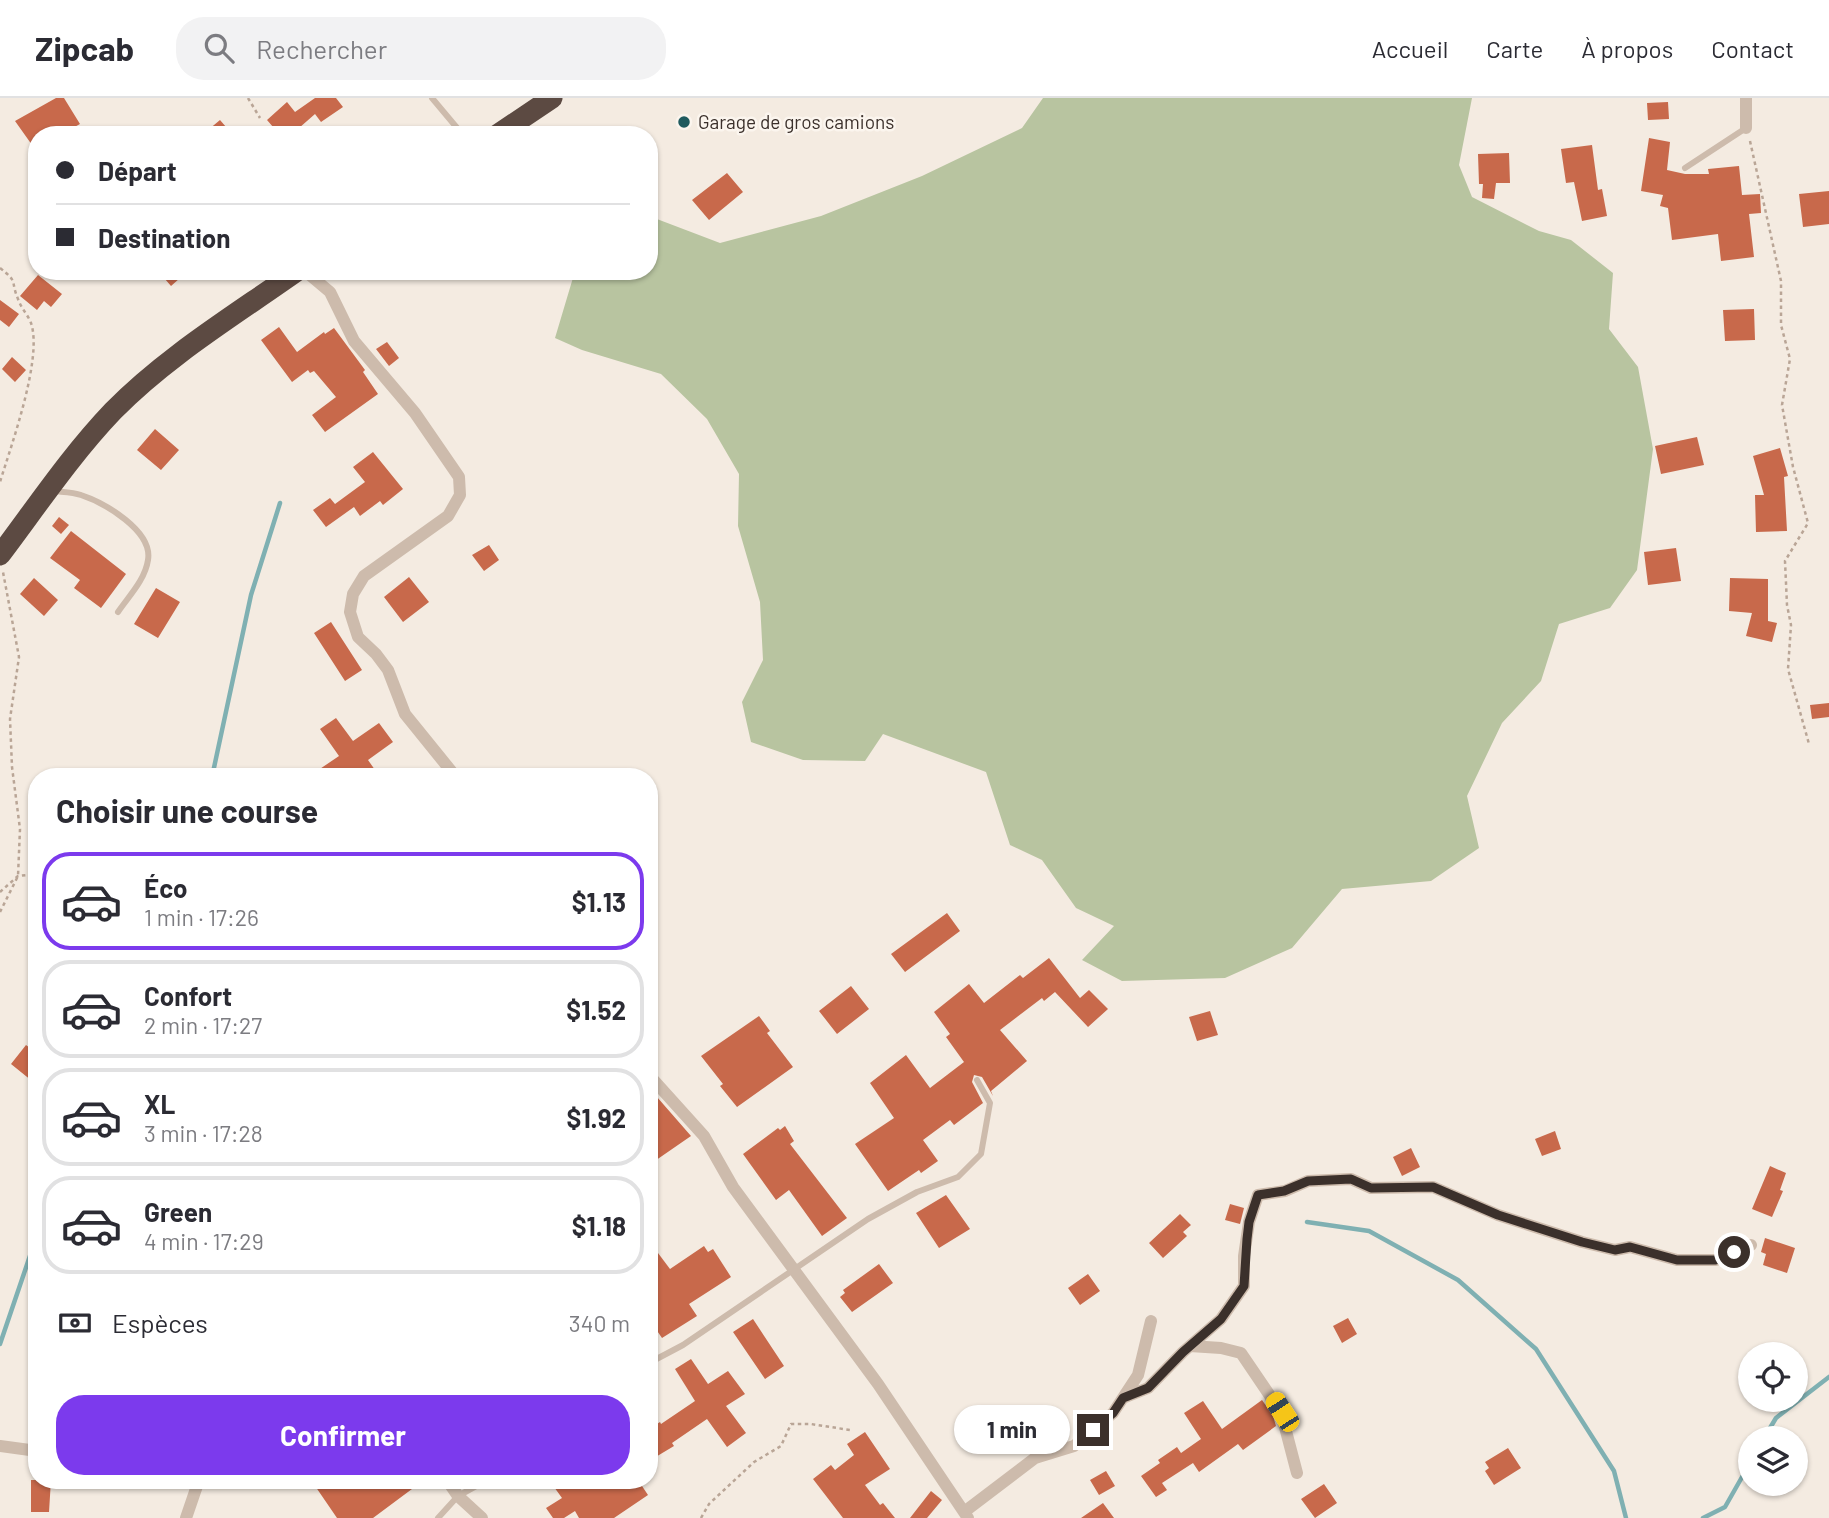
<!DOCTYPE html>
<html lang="fr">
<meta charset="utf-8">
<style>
:root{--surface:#fff;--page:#f2f2f3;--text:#2b2b33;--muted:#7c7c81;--line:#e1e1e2;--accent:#7c3aed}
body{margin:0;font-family:Barlow,sans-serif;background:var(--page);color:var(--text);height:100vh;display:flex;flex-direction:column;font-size:26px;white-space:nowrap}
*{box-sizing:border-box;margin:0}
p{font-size:23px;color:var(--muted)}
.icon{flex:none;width:38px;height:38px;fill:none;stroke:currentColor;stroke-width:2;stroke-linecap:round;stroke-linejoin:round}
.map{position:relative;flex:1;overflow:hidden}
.drawer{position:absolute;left:28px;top:670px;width:630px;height:721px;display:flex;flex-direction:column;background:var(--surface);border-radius:28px;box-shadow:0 2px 5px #0004}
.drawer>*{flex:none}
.top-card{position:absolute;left:28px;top:28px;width:630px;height:154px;border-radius:28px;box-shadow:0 2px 5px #0004;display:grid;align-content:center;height:154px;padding:0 28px;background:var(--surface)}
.fabs{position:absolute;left:1738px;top:1244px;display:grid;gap:14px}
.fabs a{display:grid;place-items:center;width:70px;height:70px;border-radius:50%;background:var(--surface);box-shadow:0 2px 5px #0004;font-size:35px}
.end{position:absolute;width:32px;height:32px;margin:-16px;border:9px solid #3b302b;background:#fff;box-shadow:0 0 0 4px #fff}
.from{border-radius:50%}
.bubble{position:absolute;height:49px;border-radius:24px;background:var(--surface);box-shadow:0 2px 5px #0004;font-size:23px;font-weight:700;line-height:49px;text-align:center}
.car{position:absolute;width:21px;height:42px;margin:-21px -10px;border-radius:9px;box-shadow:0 0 5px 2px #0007;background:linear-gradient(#f5c518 24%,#345 0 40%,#f5c518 0 76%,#345 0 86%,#f5c518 0)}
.top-card b{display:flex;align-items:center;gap:24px;height:66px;font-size:26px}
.top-card b+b{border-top:2px solid var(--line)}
.top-card i{width:18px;height:18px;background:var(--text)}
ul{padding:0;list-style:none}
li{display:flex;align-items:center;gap:21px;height:98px;margin:0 14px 10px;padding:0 14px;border:4px solid var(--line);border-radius:28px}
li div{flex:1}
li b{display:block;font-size:26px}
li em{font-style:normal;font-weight:700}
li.on{border-color:var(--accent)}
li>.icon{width:63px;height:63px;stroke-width:1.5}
h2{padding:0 28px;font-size:32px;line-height:84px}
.pay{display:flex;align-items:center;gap:18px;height:77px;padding:0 28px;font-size:26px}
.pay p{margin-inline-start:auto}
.button{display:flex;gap:14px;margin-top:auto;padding:14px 28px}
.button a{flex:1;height:80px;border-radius:28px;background:var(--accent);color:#fff;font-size:28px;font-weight:700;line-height:80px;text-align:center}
header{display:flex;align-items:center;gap:42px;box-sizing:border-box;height:98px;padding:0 35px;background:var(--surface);border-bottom:2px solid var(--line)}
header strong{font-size:33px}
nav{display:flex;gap:38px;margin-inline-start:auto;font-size:24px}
.search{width:490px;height:63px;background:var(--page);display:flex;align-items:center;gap:18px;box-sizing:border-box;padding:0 24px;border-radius:28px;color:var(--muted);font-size:26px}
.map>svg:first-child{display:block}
.green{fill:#b8c4a0}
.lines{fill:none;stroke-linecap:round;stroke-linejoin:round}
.stream{stroke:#7fb0b2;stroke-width:4.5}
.building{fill:#c8694b}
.path{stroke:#b9a596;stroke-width:2.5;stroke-dasharray:3.5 3.5;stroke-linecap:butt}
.lane{stroke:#cdbbac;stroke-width:6}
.street{stroke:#cdbbac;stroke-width:12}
.highway{stroke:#5c4a42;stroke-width:21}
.route{stroke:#3b302b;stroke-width:9}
.poi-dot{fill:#1f5a5e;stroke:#fbf5ee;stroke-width:2.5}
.labels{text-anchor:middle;stroke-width:5;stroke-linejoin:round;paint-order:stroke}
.poi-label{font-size:19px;fill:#3b302b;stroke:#fbf5ee;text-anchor:start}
</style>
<header>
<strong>Zipcab</strong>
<div class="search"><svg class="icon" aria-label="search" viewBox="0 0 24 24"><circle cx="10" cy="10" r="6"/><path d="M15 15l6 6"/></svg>Rechercher</div>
<nav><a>Accueil</a><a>Carte</a><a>À propos</a><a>Contact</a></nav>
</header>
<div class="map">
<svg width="1829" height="1420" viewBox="0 0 1829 1420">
<rect width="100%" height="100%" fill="#f4ebe1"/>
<path class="green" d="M1043 0H1472L1459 67 1472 99 1539 133 1571 142 1613 175 1609 231 1638 269 1653 351 1637 472 1610 510 1559 526 1541 583 1502 625 1467 698 1479 750 1431 783 1342 791 1292 850 1225 880 1122 883 1082 862 1114 828 1076 810 1042 762 1010 747 986 674 883 636 865 663 803 662 751 644 742 604 763 562 760 504 738 428 739 376 707 321 661 276 582 252 555 240 575 173H649V118L720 145 821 118 922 78 1022 30Z"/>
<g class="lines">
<path class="stream" d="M212 679 251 497 280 405
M1307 1124 1369 1133 1458 1182 1536 1251 1614 1373 1626 1420
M0 1246 34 1146 37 1145
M1764 1340 1776 1320 1829 1279
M1703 1420 1725 1409 1750 1365"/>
</g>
<path class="building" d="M56 0H64L80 26 60 37H37V54L15 23Z
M315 0H336L343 9 321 24 315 16 291 37H280L267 22 287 4 295 14Z
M1668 4 1669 21 1648 22 1647 5Z
M220 22 233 37H202Z
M1649 40 1670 44 1667 72 1685 76H1709L1708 71 1739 68 1742 97 1760 96 1761 115 1749 116 1754 159 1721 163 1718 136 1672 142 1668 110 1660 108 1663 97 1641 93Z
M1592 47 1598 92 1602 91 1607 118 1582 123 1574 84 1566 85 1561 51Z
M1509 55 1510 85H1496L1494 101 1482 100 1483 86H1479L1478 56Z
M727 75 743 94 709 122 692 102Z
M1829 93V126L1803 129 1799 96Z
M158 173H188L171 188Z
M38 177 62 196 51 209 44 203 37 212 20 198Z
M0 202 19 216 9 229 0 222Z
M1754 211 1755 242 1725 243 1723 212Z
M279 229 297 254 324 234 325 236 334 230 365 272 363 274 378 296 325 334 312 317 336 299 314 273 310 275 308 272 292 284 261 242Z
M387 244 399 260 389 268 376 251Z
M12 259 26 272 15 284 2 271Z
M155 331 179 352 161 372 137 352Z
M1697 339 1704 367 1661 376 1655 348Z
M1780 350 1788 378 1784 379 1787 433 1756 434 1755 397H1764L1753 358Z
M373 354 403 391 383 407 380 403 360 418 354 409 326 429 313 412 330 400 335 406 365 384 353 369Z
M59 419 69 427 61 436 52 428Z
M71 433 126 476 101 510 74 490 80 482 50 460Z
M489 447 499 462 484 473 472 457Z
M1676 450 1681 483 1648 487 1644 454Z
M409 479 429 504 403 524 384 499Z
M34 480 58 502 44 518 20 496Z
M1730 480 1768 481V523L1777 525 1772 544 1746 538 1752 515 1729 513Z
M156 490 180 504 158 540 134 526Z
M331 524 362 572 345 583 314 535Z
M1829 605V619L1812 621 1810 607Z
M336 620 353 643 379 625 393 644 368 662 380 679H308L339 658 320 631Z
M947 815 960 833 905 874 891 856Z
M1049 860 1080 900 1089 892 1108 911 1088 929 1055 894 1044 903 1042 900 1000 932 1027 963 991 993 993 998 982 979 974 977 972 984 983 1005 954 1027 950 1022 923 1042 938 1063 921 1075 919 1072 888 1093 855 1046 894 1020 870 985 906 957 930 990 964 964 946 939 950 936 934 914 969 886 984 905 1020 877 1023 880Z
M851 888 869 911 837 936 819 913Z
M1210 913 1218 937 1197 943 1189 919Z
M759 918 770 933 767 935 793 969 737 1009 720 988 723 986 701 958Z
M26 947 37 955V987L11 966Z
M657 999 691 1038 649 1067V1005Z
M785 1028 794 1043 790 1046 847 1120 822 1138 789 1092 776 1102 743 1056 778 1030 780 1032Z
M1555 1033 1561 1051 1542 1058 1535 1041Z
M1411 1050 1420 1069 1402 1078 1393 1059Z
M1770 1068 1786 1075 1780 1092 1783 1093 1772 1119 1752 1111Z
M946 1097 970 1131 939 1150 916 1115Z
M1230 1106 1244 1110 1240 1126 1225 1122Z
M1180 1116 1191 1127 1183 1134 1187 1138 1163 1160 1149 1145Z
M1765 1140 1795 1150 1787 1175 1763 1167 1766 1156 1761 1154Z
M649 1143 670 1171 704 1148 708 1154 713 1151 731 1179 689 1206 697 1218 662 1240 649 1221Z
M879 1166 893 1185 852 1214 840 1199 845 1195 843 1192Z
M1088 1176 1100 1193 1080 1207 1068 1190Z
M1348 1220 1357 1236 1342 1245 1333 1228Z
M753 1221 784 1268 765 1281 733 1234Z
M691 1261 708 1286 728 1273 745 1296 726 1308 746 1335 727 1349 707 1321 672 1345 674 1348 649 1363V1331L660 1324 661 1326 695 1303 675 1271Z
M1262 1302 1273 1318 1276 1328 1243 1352 1238 1346 1199 1374 1193 1365 1162 1385 1167 1392 1156 1399 1141 1378 1160 1365 1158 1362 1177 1349 1181 1355 1201 1341 1184 1315 1203 1303 1222 1331Z
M865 1334 890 1371 865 1387 880 1407 883 1405 895 1420H843L813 1381 831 1367 835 1372 854 1357 847 1346Z
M1508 1350 1521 1370 1494 1387 1485 1373 1489 1370 1485 1364Z
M1106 1373 1115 1388 1099 1397 1090 1382Z
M31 1382H51L49 1414H31Z
M311 1382H406L412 1391 373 1420H337Z
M549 1382H638L648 1397 614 1420H579L575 1413 564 1420H553L546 1410 562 1400Z
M1324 1386 1337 1405 1315 1420 1301 1401Z
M931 1393 942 1402 927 1420H910Z
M1103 1405 1114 1420H1081Z"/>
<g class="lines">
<path class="path" d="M248 0 260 20
M1750 43 1781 183V227L1790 261 1782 307 1793 369 1808 425 1785 463 1787 507 1791 527 1788 571 1809 646
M0 170C19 185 10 182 18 201 21 210 28 217 31 225 43 260 11 348 0 384
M0 794 18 778 37 776
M0 814 18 778 20 731 12 669 10 621 19 559 3 474
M701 1420 709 1406 754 1364 781 1348 791 1326H811L850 1332"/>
<path class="lane" d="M432 0 463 37
M1685 70 1746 30
M54 393C63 394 73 394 81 397 105 405 153 433 148 462 145 482 129 498 118 514
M649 1265 683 1247 868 1121 917 1094 958 1079 981 1056 990 1005 977 982
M438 1420 458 1398 487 1382"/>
<path class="street" d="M1746 0V30
M305 173 330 194 354 243 415 315 459 379 460 397 448 418 364 478 353 496 350 514 358 539 376 556 388 572 405 616 456 679
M649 977 704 1038 733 1089 878 1286 968 1420
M1190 1248 1221 1250 1241 1255 1281 1314 1297 1375
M1123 1300 1148 1290 1183 1254 1221 1221 1244 1188V1158L1249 1124 1258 1097 1285 1093 1308 1083 1351 1081 1371 1090 1433 1089 1498 1117 1582 1144 1615 1152 1630 1149 1677 1162H1716L1751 1147
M0 1348 37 1353
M447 1382 458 1398 482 1420
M964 1414 1035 1360 1074 1348 1113 1315 1138 1277 1151 1223
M186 1420 199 1382"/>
<path class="highway" d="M497 37 552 0
M0 457C37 408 71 357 113 313 167 258 235 217 297 173"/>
</g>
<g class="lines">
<path class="route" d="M1093 1332 1113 1315 1123 1300 1148 1290 1183 1254 1221 1221 1244 1188 1247 1141 1249 1124 1258 1097 1284 1093 1308 1083 1351 1081 1371 1090 1433 1089 1498 1117 1582 1144 1615 1152 1630 1149 1677 1162H1716L1734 1154"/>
</g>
<circle class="poi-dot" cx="684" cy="24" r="7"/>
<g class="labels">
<g class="poi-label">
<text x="698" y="31">Garage de gros camions</text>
</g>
</g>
</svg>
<div class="fabs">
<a><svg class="icon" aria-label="locate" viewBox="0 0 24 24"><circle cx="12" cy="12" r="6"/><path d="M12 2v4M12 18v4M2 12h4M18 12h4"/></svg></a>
<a><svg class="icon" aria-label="layers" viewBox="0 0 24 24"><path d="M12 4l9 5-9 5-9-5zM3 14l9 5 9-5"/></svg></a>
</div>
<i class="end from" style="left:1734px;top:1154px"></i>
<i class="end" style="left:1093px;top:1332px"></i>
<div class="bubble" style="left:954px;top:1307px;width:116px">1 min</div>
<i class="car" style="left:1282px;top:1314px;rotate:327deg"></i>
<div class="top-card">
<b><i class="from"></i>Départ</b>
<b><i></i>Destination</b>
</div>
<section class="drawer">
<h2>Choisir une course</h2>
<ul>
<li class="on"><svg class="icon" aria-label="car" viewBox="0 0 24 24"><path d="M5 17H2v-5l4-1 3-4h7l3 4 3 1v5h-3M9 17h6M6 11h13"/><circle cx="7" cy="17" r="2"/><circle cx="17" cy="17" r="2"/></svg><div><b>Éco</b><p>1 min · 17:26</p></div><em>$1.13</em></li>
<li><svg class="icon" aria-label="car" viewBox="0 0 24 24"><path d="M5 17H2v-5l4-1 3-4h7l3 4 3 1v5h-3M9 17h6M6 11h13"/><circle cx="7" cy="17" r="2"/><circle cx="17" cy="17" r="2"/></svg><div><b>Confort</b><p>2 min · 17:27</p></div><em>$1.52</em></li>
<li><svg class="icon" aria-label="car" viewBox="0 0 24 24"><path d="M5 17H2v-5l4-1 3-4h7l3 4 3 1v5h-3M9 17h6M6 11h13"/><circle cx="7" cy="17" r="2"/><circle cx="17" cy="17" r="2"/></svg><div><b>XL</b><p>3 min · 17:28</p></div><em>$1.92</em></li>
<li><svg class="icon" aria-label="car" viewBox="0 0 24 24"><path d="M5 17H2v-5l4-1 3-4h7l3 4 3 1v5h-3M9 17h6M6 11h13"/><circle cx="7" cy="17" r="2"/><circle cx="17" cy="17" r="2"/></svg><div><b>Green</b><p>4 min · 17:29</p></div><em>$1.18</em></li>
</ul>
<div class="pay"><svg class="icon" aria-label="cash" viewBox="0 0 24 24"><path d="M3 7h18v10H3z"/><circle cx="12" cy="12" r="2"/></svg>Espèces<p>340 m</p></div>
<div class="button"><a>Confirmer</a></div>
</section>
</div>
